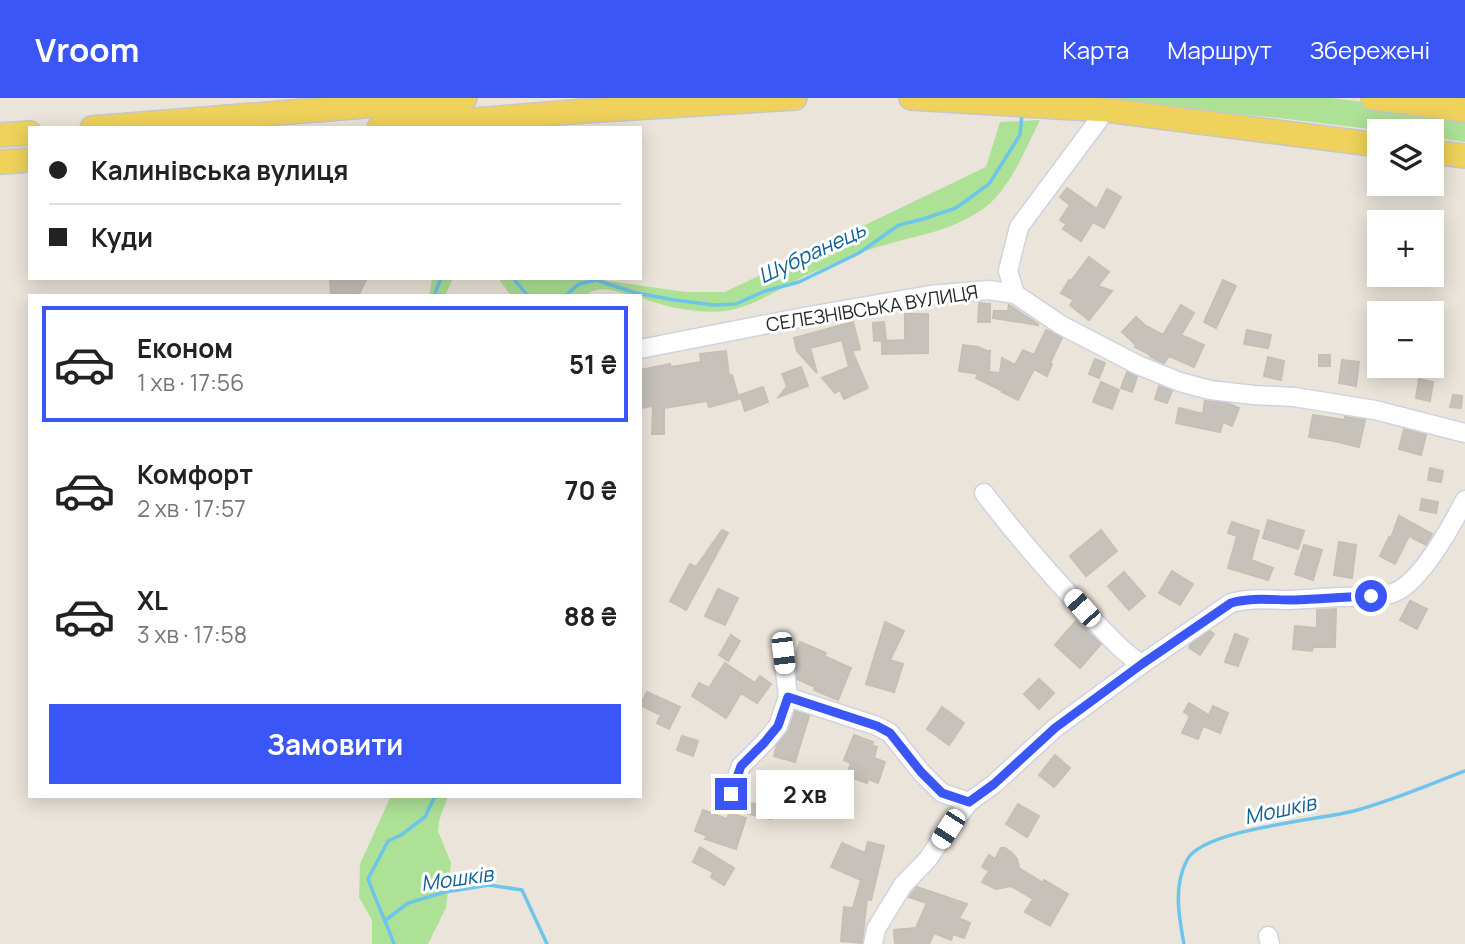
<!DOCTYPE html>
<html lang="uk">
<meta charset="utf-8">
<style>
:root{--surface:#fff;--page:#f2f2f2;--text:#222;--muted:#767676;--line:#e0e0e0;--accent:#3b56f7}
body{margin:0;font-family:Manrope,sans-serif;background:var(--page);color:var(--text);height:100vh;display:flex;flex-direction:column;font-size:26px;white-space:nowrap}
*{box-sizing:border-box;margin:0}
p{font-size:23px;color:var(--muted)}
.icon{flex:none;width:38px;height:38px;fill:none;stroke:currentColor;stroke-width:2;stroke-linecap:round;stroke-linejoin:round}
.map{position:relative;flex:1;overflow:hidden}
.details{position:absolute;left:28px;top:196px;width:614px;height:504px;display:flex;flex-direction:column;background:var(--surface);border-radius:0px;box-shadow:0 4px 18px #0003}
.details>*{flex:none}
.guide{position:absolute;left:28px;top:28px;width:614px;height:154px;border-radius:0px;box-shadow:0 4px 18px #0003;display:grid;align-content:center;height:154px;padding:0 21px;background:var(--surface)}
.controls{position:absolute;left:1367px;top:21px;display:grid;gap:14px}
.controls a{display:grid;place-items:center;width:77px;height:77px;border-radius:0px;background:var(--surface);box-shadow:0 4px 18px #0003;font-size:35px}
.end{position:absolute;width:32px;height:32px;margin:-16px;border:9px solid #3b56f7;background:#fff;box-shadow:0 0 0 4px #fff}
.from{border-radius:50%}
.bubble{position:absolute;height:49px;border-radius:0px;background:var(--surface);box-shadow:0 4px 18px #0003;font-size:23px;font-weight:700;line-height:49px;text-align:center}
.car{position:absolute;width:21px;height:42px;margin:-21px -10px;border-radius:9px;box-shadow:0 0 5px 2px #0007;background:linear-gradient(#fff 24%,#345 0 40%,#fff 0 76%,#345 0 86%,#fff 0)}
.guide b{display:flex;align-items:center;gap:24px;height:66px;font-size:26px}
.guide b+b{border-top:2px solid var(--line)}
.guide i{width:18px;height:18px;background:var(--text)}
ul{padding:12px 0 0;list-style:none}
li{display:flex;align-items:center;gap:21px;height:116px;margin:0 14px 10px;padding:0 7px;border:4px solid transparent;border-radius:0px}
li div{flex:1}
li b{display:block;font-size:26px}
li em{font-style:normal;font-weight:700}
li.selected{border-color:var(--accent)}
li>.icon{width:63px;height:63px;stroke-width:1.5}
.button{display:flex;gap:14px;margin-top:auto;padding:14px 21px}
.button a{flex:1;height:80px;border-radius:0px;background:var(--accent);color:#fff;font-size:28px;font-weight:700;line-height:80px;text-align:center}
header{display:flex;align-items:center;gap:42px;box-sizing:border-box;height:98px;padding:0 35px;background:var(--accent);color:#fff}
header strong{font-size:33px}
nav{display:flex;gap:38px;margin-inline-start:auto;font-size:24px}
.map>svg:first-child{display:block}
.green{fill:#ade196}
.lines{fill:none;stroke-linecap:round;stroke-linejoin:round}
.stream{stroke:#6dc5ec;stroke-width:3.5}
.building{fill:#c6c1ba;stroke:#c6c0b4;stroke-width:2}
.minor-casing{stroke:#cfd2e1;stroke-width:21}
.major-casing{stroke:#c7c7c7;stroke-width:26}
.minor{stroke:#fff;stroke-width:18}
.major{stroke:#eed25b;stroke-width:23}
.route{stroke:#3b56f7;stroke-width:9}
.labels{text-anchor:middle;stroke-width:6;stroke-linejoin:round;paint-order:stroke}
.street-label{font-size:19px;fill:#282828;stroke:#fff}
.water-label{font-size:21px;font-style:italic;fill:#0f6296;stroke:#fff}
</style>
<header>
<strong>Vroom</strong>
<nav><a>Карта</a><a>Маршрут</a><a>Збережені</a></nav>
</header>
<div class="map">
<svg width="1465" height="846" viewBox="0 0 1465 846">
<rect width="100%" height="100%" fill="#ebe4da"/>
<path class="green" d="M1118 0H1331L1408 9 1465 17V44L1432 39V33H1387L1279 20 1124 6Z
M1040 22C1027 48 1010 90 987 108 953 133 926 135 888 146 864 152 840 163 818 172 787 185 758 208 725 213 697 216 666 209 641 200L640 198C618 198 606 183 584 198H511L498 180H588L686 194H725L986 69 1000 24Z
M432 180H453L445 198H429Z
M391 698H448L439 723 438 733 451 765 446 810 428 846H372V822L359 799 360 766Z"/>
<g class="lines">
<path class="stream" d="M513 180 528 198
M434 198 441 180
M565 198 579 186 596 182 636 195 675 202 714 207 736 206 765 193 799 184 859 155 899 127 923 121 956 110 989 86 1020 37 1022 16
M386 822 408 805 445 794 489 787 522 792 547 846
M394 846C386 824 376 803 368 781L388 743 401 737 425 719 435 698
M1184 846C1179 819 1173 788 1187 762 1203 731 1319 722 1354 713 1392 703 1428 687 1465 673"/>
</g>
<path class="building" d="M1067 90 1097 111 1107 91 1121 99 1104 130 1093 124 1081 143 1063 131 1066 126 1060 122 1070 107 1060 99Z
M1089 159 1109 174 1098 188 1112 193 1089 222 1070 207 1074 202 1061 195 1069 182 1071 183Z
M330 180H367L358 198H331Z
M1223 182 1236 188 1216 230 1204 224Z
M979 205 990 206V224H978Z
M1009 207 1038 226V227L993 220 994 213H1008Z
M1181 207 1194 215 1181 237 1204 247 1194 269 1169 258 1164 265 1157 262 1150 258 1151 257 1135 249 1136 247 1122 234 1136 219 1146 228 1163 237Z
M905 216H928V255L882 256V243L905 242Z
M853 224 860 251 852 253 868 290 844 301 840 292 835 295 822 280 849 269 842 242 810 250 817 275 797 253 794 240Z
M884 224 886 242 874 243 873 225Z
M1046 232 1062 240 1050 265 1052 266 1047 278 1034 271 1018 302 1002 294 1003 293 976 280 978 276 959 273 963 247 978 249 989 254 990 252 989 274 1000 275 1002 260 1015 267 1023 252 1034 257Z
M1247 232 1271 237 1268 250 1244 246Z
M726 253 729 278 732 277 739 301 709 309 707 303 664 310V336H652L653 308 640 310V272L670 266 671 269 701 264 700 256Z
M1319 257H1330V268H1319Z
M1268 259 1284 263 1281 282 1264 278Z
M1095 261 1105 265 1099 280 1089 276Z
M1342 262 1359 264 1356 288 1339 285Z
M801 269 808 288 779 299 787 288 782 276Z
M1127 274 1137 279 1132 294 1121 290Z
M1419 281 1433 284 1430 303 1416 300Z
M1101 284 1119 292 1112 311 1093 304Z
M1159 288 1172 293 1167 305 1155 301Z
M763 289 768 304 745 313 740 297Z
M1453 297 1462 298 1461 310 1450 309Z
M1205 302 1227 305 1239 310 1232 328 1223 324 1220 334 1176 325 1179 310 1203 316Z
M1313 317 1345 322V319L1365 322 1359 349 1334 343 1309 339Z
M1404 331 1426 337 1421 357 1399 351Z
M1430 370 1443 373 1441 384 1428 382Z
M1422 401 1438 404 1436 415 1420 412Z
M1399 418 1432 436 1426 447 1409 438 1395 466 1380 458 1389 439 1391 440Z
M1268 422 1304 433 1298 451 1263 440Z
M1232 424 1259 433 1251 462 1273 470 1268 482 1228 470 1237 438 1228 435Z
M722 432 728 435 686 512 670 503 690 466 696 469Z
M1101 432 1117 453 1086 478 1070 458Z
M1339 444 1356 447 1352 480 1334 477Z
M1304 447 1322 452 1313 482 1295 476Z
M1172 473 1193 486 1180 507 1159 495Z
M1124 474 1145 498 1129 512 1108 488Z
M718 491 738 500 725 527 705 518Z
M1410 503 1427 511 1417 531 1400 522Z
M1336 511 1335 549H1313L1312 553 1293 551 1295 528 1317 530V512Z
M1076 523 1101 546 1080 570 1055 547Z
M885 524 904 533 890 562 903 566 894 594 866 586Z
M1210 533 1214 536 1200 557 1189 550 1191 546Z
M1235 536 1248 541 1238 568 1225 564Z
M731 537 740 543 728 563 719 557Z
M800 544 826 555 824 558 851 570 838 602 814 592 815 589 797 581 795 557Z
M725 565 755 585 760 578 771 586 757 605 741 595 726 620 692 598 699 585 709 590Z
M1039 581 1054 595 1039 611 1024 596Z
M647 594 680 609 669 631 657 625 661 617 640 607Z
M1189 605 1209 617 1213 608 1228 615 1220 635 1203 628 1198 641 1182 635 1190 618 1184 614Z
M942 609 964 625 949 647 927 631Z
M795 613 809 618 795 664 774 658 777 647 789 632Z
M854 637 873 644 872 647 877 649 874 660 885 664 878 685 868 681 867 685 846 678 851 665 844 662Z
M682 638 698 643 693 658 677 652Z
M1055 657 1070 670 1054 689 1039 677Z
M773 686 788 690 782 710 768 706Z
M751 705 773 710 771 721 749 716Z
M1018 706 1039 718 1027 739 1006 726Z
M703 712 727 721 729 715 746 720 736 751 705 741 707 738 695 733Z
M868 744 884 748 871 802 867 801 862 845 841 843 844 809 853 810 861 782 831 769 842 745 865 755Z
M700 749 734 770 724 787 711 779 713 774 693 764Z
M1001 750H1005L1012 755 1017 761 1019 770 1043 785 1044 782 1068 796 1050 828 1025 814 1033 801 1011 788 996 791 982 784 989 773 982 769 989 757 995 761Z
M917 789 967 806 959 820 970 825 964 840 953 836 951 842 934 835 929 846H895L894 832 916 830 927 805 909 799Z"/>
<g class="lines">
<defs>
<path id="minor" d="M1015 196 1061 227 1138 267 1180 284 1210 292 1254 297 1294 299 1375 312 1465 335
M640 251 809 218 930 197 989 192 1015 196 1008 173 1019 129 1106 12
M984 395C1018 440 1055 482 1094 523 1109 538 1123 555 1142 566
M783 555 788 599
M731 696 741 668 764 645 778 628 788 599 877 628 890 635 921 674 942 695 969 704
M1268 838 1270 846
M873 846 876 831 903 787 928 761 948 731 969 704 994 686 1055 630 1142 566 1231 505C1251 499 1270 502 1290 502 1306 501 1323 500 1339 499 1356 498 1376 500 1393 495 1420 486 1452 427 1465 402"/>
<path id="major" d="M911 0 1106 12 1379 47
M1373 0 1465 12
M92 30 465 0
M379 30 584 13 795 0
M0 37 30 35
M1432 54 1465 58
M0 64 30 62"/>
</defs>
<use href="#minor" class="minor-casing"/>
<use href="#major" class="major-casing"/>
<use href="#minor" class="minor"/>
<use href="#major" class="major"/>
</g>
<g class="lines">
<path class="route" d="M731 696 741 668 764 645 778 628 788 599 877 628 890 635 921 674 942 695 969 704 994 686 1055 630 1142 566 1231 505C1251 499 1272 502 1293 502 1319 501 1345 499 1371 498"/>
</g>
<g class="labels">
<g class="street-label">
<text transform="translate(872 210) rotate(-9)" y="7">СЕЛЕЗНІВСЬКА ВУЛИЦЯ</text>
</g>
<g class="water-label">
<text transform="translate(812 155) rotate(-25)" y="7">Шубранець</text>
<text transform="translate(1280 712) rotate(-12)" y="7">Мошків</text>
<text transform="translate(457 781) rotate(-8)" y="7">Мошків</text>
</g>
</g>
</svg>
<div class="controls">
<a><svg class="icon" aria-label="layers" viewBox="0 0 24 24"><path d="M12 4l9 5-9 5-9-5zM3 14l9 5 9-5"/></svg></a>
<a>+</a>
<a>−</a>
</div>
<i class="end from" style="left:1371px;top:498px"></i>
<i class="end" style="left:731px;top:696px"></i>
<div class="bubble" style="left:756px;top:672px;width:98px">2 хв</div>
<i class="car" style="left:1082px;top:510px;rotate:318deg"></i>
<i class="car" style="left:783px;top:555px;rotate:173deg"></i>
<i class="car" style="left:948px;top:731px;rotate:213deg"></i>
<div class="guide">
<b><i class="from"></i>Калинівська вулиця</b>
<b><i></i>Куди</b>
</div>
<section class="details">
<ul>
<li class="selected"><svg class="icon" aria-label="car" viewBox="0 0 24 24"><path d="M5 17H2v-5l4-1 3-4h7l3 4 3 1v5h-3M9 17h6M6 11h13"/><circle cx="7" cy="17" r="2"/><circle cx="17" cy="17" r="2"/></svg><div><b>Економ</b><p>1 хв · 17:56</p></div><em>51 ₴</em></li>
<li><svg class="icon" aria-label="car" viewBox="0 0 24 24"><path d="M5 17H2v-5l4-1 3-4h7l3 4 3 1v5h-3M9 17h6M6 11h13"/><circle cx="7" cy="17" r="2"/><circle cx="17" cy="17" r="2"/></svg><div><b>Комфорт</b><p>2 хв · 17:57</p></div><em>70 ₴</em></li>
<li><svg class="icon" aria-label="car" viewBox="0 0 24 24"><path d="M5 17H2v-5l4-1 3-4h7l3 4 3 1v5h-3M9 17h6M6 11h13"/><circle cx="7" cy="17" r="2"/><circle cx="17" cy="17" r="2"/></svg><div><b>XL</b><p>3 хв · 17:58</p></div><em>88 ₴</em></li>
</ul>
<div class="button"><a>Замовити</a></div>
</section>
</div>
